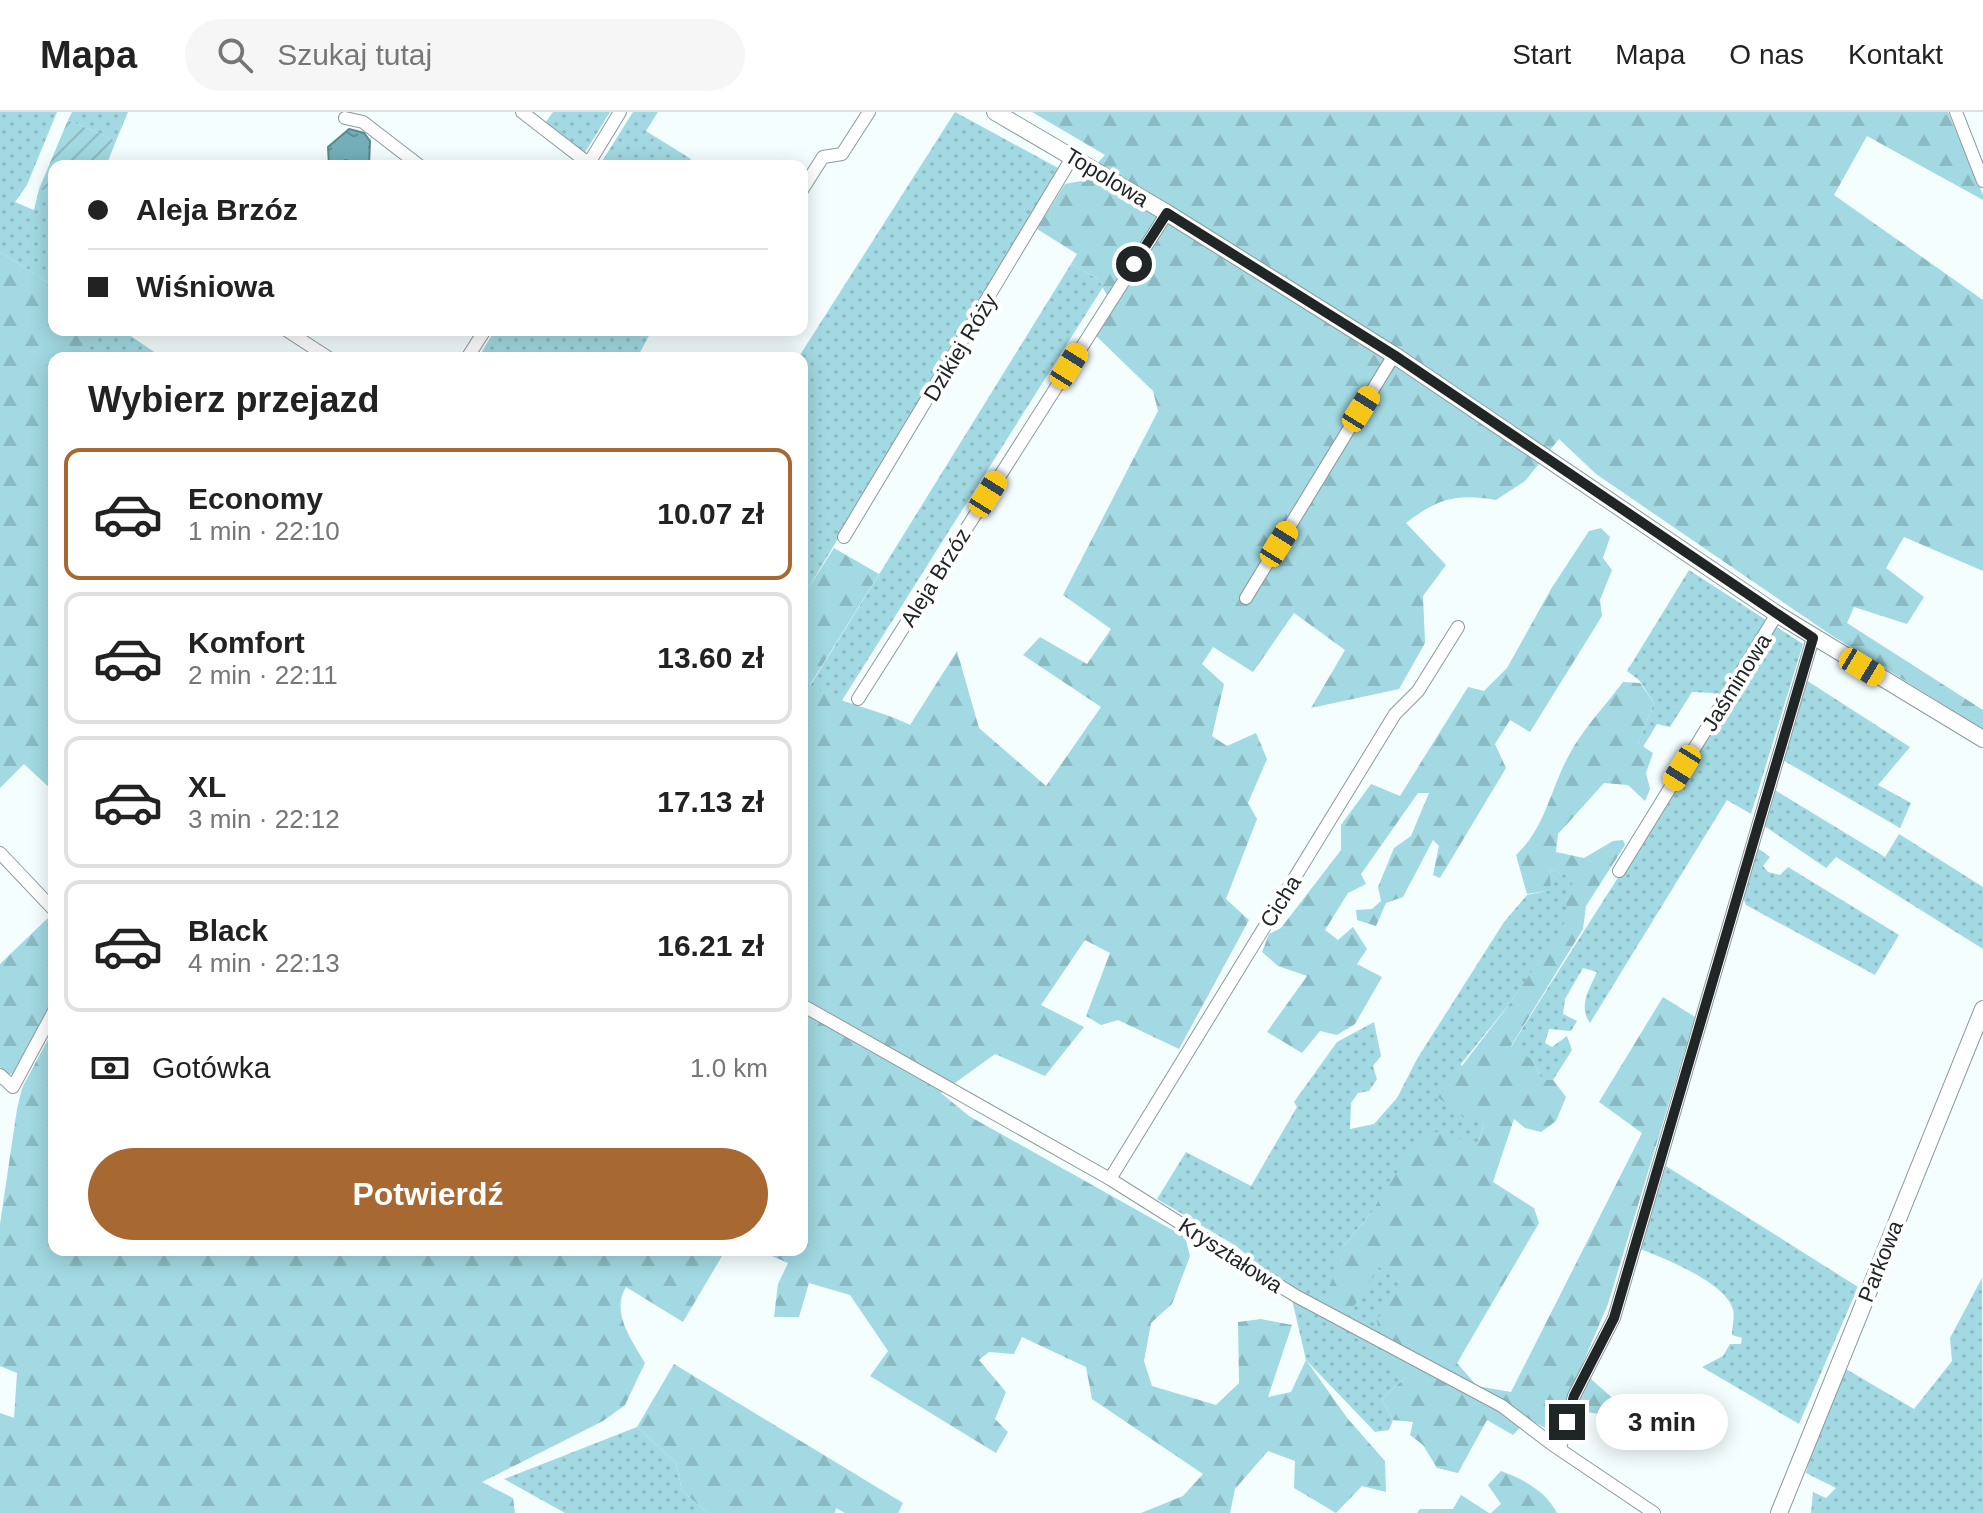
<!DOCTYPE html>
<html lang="pl">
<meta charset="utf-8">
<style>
:root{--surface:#fff;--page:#f6f6f6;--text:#222;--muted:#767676;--line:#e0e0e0;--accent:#a86831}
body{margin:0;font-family:Helvetica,sans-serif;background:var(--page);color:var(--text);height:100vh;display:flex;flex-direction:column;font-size:30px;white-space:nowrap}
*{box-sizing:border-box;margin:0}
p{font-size:26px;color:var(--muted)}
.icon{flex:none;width:44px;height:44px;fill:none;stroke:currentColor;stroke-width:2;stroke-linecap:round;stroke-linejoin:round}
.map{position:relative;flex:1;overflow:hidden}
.side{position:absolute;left:48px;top:240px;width:760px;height:904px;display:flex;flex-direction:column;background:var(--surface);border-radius:16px;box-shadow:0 4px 20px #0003}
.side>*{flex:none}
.hud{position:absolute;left:48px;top:48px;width:760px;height:176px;border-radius:16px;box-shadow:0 4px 20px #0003;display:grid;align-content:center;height:176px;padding:0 40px;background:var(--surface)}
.end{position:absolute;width:36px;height:36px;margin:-18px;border:10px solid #202526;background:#fff;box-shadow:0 0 0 4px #fff}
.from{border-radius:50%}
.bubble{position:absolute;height:56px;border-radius:28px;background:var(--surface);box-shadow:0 4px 20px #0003;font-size:26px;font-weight:700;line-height:56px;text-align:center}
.car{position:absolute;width:24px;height:48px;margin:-24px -12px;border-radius:10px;box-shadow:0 0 6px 2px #0007;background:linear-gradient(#f5c518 24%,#345 0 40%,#f5c518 0 76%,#345 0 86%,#f5c518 0)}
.hud b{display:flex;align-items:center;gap:28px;height:76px;font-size:30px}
.hud b+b{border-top:2px solid var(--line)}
.hud i{width:20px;height:20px;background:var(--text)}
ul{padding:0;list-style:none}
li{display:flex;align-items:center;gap:24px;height:132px;margin:0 16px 12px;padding:0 24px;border:4px solid var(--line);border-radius:16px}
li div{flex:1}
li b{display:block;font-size:30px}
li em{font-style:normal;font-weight:700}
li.on{border-color:var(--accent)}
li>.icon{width:72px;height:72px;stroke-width:1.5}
h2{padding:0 40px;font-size:36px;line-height:96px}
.pay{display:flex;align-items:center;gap:20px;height:88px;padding:0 40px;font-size:30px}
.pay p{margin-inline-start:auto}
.action{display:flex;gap:16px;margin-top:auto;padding:16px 40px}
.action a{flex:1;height:92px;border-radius:48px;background:var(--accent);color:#fff;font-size:32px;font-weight:700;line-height:92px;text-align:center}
header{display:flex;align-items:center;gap:48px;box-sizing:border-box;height:112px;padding:0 40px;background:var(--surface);border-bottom:2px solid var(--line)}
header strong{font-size:38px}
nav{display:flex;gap:44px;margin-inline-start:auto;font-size:28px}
.search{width:560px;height:72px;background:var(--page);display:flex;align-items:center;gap:20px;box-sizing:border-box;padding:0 28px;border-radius:44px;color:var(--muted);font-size:30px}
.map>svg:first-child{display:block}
.grass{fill:url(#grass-dots)}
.forest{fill:url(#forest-firs)}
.garden{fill:url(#garden-furrows)}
.water{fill:url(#water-ripples);stroke:#5b868d;stroke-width:2}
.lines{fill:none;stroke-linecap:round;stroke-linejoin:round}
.minor-casing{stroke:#8c999b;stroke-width:14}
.tertiary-casing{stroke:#8c999b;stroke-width:18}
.minor{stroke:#fff;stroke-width:12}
.tertiary{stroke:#fff;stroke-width:16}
.route{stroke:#202526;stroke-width:10}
.labels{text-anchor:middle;stroke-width:8;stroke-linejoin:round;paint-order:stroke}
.street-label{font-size:22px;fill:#202526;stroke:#fff}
</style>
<header>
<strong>Mapa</strong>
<div class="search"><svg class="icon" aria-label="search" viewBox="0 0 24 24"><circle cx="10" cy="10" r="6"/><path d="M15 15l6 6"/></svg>Szukaj tutaj</div>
<nav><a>Start</a><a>Mapa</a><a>O nas</a><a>Kontakt</a></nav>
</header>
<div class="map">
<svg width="1983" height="1401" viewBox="0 0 1983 1401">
<defs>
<pattern id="grass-dots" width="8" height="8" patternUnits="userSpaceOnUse" patternTransform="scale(2)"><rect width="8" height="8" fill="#a2d9e2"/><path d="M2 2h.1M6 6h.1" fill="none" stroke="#8bbac2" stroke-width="1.8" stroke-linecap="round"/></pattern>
<pattern id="forest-firs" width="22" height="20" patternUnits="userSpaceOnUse" patternTransform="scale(2)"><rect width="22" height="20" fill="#a2d9e2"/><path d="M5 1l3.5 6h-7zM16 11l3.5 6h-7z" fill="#8bbac2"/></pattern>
<pattern id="garden-furrows" width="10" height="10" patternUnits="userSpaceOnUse" patternTransform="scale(2)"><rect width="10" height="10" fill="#a2d9e2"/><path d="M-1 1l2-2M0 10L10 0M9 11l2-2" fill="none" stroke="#8bbac2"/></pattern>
<pattern id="water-ripples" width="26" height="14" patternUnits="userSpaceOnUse" patternTransform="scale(2)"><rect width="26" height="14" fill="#74afb9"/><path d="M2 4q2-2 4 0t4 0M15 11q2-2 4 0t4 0" fill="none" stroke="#5f8e96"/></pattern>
</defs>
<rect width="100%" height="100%" fill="#f5feff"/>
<path class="grass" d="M0 0H57L27 73 15 90 34 98 39 77 54 83V174L0 140Z
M72 0H128L116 29 68 8Z
M553 0H610L584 42 545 11Z
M633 0H658L646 19 691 47 686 54H599Z
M955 0 1060 57 809 475 802 470V246H798Z
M1071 152 1098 167 1103 175 841 590 810 574Z
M97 218H122L163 246H103L86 235Z
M495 218H652L637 246H478Z
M1689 458 1803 532 1751 702 1727 688 1590 911C1578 894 1589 878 1597 860L1583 856 1565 887 1563 902 1577 909 1571 919 1549 917 1545 931 1552 935 1567 924 1572 938 1553 968H1542L1533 948 1511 935C1582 820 1657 708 1725 592L1713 581 1692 580 1670 615 1657 612 1643 635 1638 631 1654 591 1639 568 1627 559Z
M1806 568 1910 635 1878 673 1911 691 1900 716 1781 647Z
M1773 677 1885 745 1899 722 1983 775V837L1836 745 1826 756 1763 713Z
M1756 735 1770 745 1763 754 1768 760 1780 763 1788 755 1899 823 1875 863 1746 793 1742 783Z
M1549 757 1575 766 1566 788 1568 807 1511 890 1461 952 1484 1011 1478 1032 1370 1102 1343 1135 1344 1210 1379 1154 1400 1171 1406 1265 1382 1287 1393 1308 1389 1318 1375 1320 1306 1248 1290 1179 1236 1134 1157 1087 1186 1040 1251 1074 1297 995 1294 990 1337 930 1374 910 1381 944 1373 954 1377 967 1369 979 1358 981 1351 991 1350 1017 1374 1012 1397 986 1417 947 1504 810 1527 783 1550 778Z
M1666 1054 1858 1175 1799 1312 1702 1255 1723 1244 1730 1232H1741L1742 1226 1732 1223C1732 1215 1735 1205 1733 1198 1727 1171 1664 1146 1640 1137Z
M1982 1166 1983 1401H1811L1813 1380 1826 1386 1836 1376 1806 1361 1816 1320 1846 1257 1914 1297 1952 1249 1950 1226Z
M637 1315 676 1351 682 1379 708 1401H565L504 1367Z"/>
<path class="forest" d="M1032 0H1948L1983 83V88L1867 24 1834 83 1983 188V459L1904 425 1886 456 1924 485 1907 512 1854 495 1847 511 1983 598V617L1831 523 1596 362 1559 327 1525 369 1496 388C1456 381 1437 387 1406 411L1446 453 1423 484 1425 531 1399 577 1311 596 1345 538 1294 501 1253 560 1213 535 1202 552 1224 572 1212 624 1227 634 1256 621 1267 647 1248 691 1257 707 1226 787 1249 808 1179 937 1118 908 1101 913 1086 904 1110 841 1085 828 1041 893 1084 915 1045 964 995 942 941 981 969 1004 1185 1125 1190 1144 1172 1192 1151 1211 1144 1249 1152 1274 1216 1293 1239 1271 1238 1210 1261 1207 1292 1213 1268 1285 1291 1280 1306 1248 1348 1307 1385 1349 1386 1380 1362 1374 1336 1401 1294 1376 1295 1349 1268 1339 1235 1377 1230 1401H1141L1183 1384 1203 1362 1092 1287 1086 1255 1022 1225 1014 1242 989 1240 979 1248 1006 1280 995 1307 1008 1320 996 1341 870 1264 888 1239 850 1183 809 1171 799 1205H774L778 1172 788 1151 758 1138H802V470L809 475 834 436 879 462 810 573C841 593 877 596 910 613L957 539 979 616 1046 674 1101 595 1023 543 1040 525 1087 552 1111 517 1063 483 1158 299 1153 279 1091 219 1109 187 1098 167 1071 152 1077 142 1037 117 1065 72 1081 69 1105 43Z
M0 140 54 174V218H97L87 235 103 246H54V680L24 652 0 676Z
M1601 416 1610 425 1603 446 1612 458 1600 488 1602 504 1530 620 1510 608 1495 632 1506 656 1440 766 1433 763 1439 734 1433 728 1403 785 1386 791 1376 814 1357 808 1356 798 1372 797 1381 789 1378 775 1394 736 1411 724 1429 681H1418L1361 762 1366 772 1348 781 1325 818 1338 828 1353 815 1367 837 1357 852 1382 865 1355 912 1337 923 1320 919 1302 941 1267 920 1307 864 1278 854 1262 840 1269 822 1281 816 1341 738V713L1371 672 1400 684 1468 575 1484 579 1507 556 1551 477 1589 419Z
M1623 570 1640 571 1654 591 1638 631 1653 641 1646 661 1650 677 1645 689 1628 673 1604 671 1558 722 1556 740 1584 746 1613 729 1623 728 1625 733 1586 794 1583 817 1511 934 1533 948 1542 968H1553L1566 985 1556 1009 1541 1020 1525 1016 1514 1007 1493 1070 1534 1096 1539 1111 1457 1251 1477 1274 1511 1280 1642 1021 1599 990 1663 885 1695 905 1608 1192 1583 1251 1592 1268 1616 1289 1607 1303 1586 1300 1557 1322 1528 1307 1513 1323 1487 1308 1458 1361 1437 1356 1423 1333 1410 1323 1413 1310 1393 1308 1382 1287 1406 1265 1385 1248 1377 1208 1400 1171 1379 1155 1344 1210 1320 1203 1343 1135 1370 1102 1425 1017 1478 1032 1484 1011 1464 1006 1438 985 1511 890 1567 807 1566 788 1574 766 1549 757 1551 778 1527 782 1516 743C1545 716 1550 679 1568 645 1581 619 1605 594 1623 570Z
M51 803 54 807V888L15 961 6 963 0 955V852Z
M54 916V1138L725 1139 683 1210 626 1175C610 1200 633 1230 645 1251L625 1293 603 1309 482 1370 513 1386 515 1401H0V1301L14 1306 17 1261 0 1254V1112L17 997 22 976Z
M674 1252 903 1391 898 1401H845L836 1396 835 1401H708L682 1379 676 1351 637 1315Z
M1501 1359C1523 1367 1546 1379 1557 1401H1491L1501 1392 1488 1373Z
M1461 1383 1489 1401H1417L1420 1397H1453Z"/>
<path class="garden" d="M68 8 116 29 106 54H54V83L39 77Z"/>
<path class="water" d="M349 17 364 21 370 29 369 54H329L328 35Z"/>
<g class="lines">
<defs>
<path id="minor" d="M522 0 588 51
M1956 0 1983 69
M345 6 363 10 420 54
M587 54 620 0
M802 78 823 45 842 42 869 0
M286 218 329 246
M467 246 485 218
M844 425 1073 44
M1246 486 1394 243
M858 587 1167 101
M0 741 54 798
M1619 759 1777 502
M802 893 1110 1067 1296 1184 1502 1294 1553 1333 1654 1401
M0 963 13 975 54 899
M1110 1067 1395 602 1418 579 1458 515
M1560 1336 1574 1284 1614 1206 1813 526"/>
<path id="tertiary" d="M995 0 1167 101 1394 243 1777 502 1983 627
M1779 1401 1983 897"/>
</defs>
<use href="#minor" class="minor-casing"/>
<use href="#tertiary" class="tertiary-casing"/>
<use href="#minor" class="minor"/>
<use href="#tertiary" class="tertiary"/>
</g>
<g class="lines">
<path class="route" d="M1134 152 1167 101 1394 243 1813 526 1614 1206 1574 1284 1567 1310"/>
</g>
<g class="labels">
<g class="street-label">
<text transform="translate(1107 65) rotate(31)" y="8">Topolowa</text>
<text transform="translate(960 235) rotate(-59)" y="8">Dzikiej Róży</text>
<text transform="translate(935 465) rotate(-58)" y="8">Aleja Brzóz</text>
<text transform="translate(1736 570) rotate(-58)" y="8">Jaśminowa</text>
<text transform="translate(1280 789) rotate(-58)" y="8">Cicha</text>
<text transform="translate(1231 1143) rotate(33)" y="8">Kryształowa</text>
<text transform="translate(1880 1149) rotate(-68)" y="8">Parkowa</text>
</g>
</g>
</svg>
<i class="end from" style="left:1134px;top:152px"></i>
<i class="end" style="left:1567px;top:1310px"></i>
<div class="bubble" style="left:1596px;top:1282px;width:132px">3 min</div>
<i class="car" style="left:1069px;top:254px;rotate:32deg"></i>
<i class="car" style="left:1361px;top:297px;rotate:32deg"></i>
<i class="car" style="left:988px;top:382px;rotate:32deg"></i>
<i class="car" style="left:1279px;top:432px;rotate:32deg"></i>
<i class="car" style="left:1862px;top:555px;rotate:121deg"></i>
<i class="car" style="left:1682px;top:656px;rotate:212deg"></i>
<div class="hud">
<b><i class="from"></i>Aleja Brzóz</b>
<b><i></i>Wiśniowa</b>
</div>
<section class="side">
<h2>Wybierz przejazd</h2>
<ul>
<li class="on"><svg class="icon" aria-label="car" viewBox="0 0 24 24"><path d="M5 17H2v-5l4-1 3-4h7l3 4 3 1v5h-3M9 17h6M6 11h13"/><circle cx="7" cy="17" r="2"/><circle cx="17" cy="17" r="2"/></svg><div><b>Economy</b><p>1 min · 22:10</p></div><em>10.07 zł</em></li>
<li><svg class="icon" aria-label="car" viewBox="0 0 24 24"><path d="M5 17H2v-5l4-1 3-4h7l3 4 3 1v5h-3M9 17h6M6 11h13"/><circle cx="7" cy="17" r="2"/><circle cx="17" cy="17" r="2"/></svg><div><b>Komfort</b><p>2 min · 22:11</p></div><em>13.60 zł</em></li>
<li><svg class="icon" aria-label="car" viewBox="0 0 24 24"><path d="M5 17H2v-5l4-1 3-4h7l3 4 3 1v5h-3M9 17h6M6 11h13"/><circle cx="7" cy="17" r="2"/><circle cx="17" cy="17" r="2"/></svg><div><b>XL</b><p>3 min · 22:12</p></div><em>17.13 zł</em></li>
<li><svg class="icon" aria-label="car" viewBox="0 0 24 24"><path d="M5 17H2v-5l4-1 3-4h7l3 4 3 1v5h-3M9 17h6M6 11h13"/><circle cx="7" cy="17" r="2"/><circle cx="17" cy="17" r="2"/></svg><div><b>Black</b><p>4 min · 22:13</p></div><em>16.21 zł</em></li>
</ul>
<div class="pay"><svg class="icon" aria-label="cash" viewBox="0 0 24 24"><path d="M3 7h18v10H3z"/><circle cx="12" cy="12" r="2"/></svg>Gotówka<p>1.0 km</p></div>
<div class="action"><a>Potwierdź</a></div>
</section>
</div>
